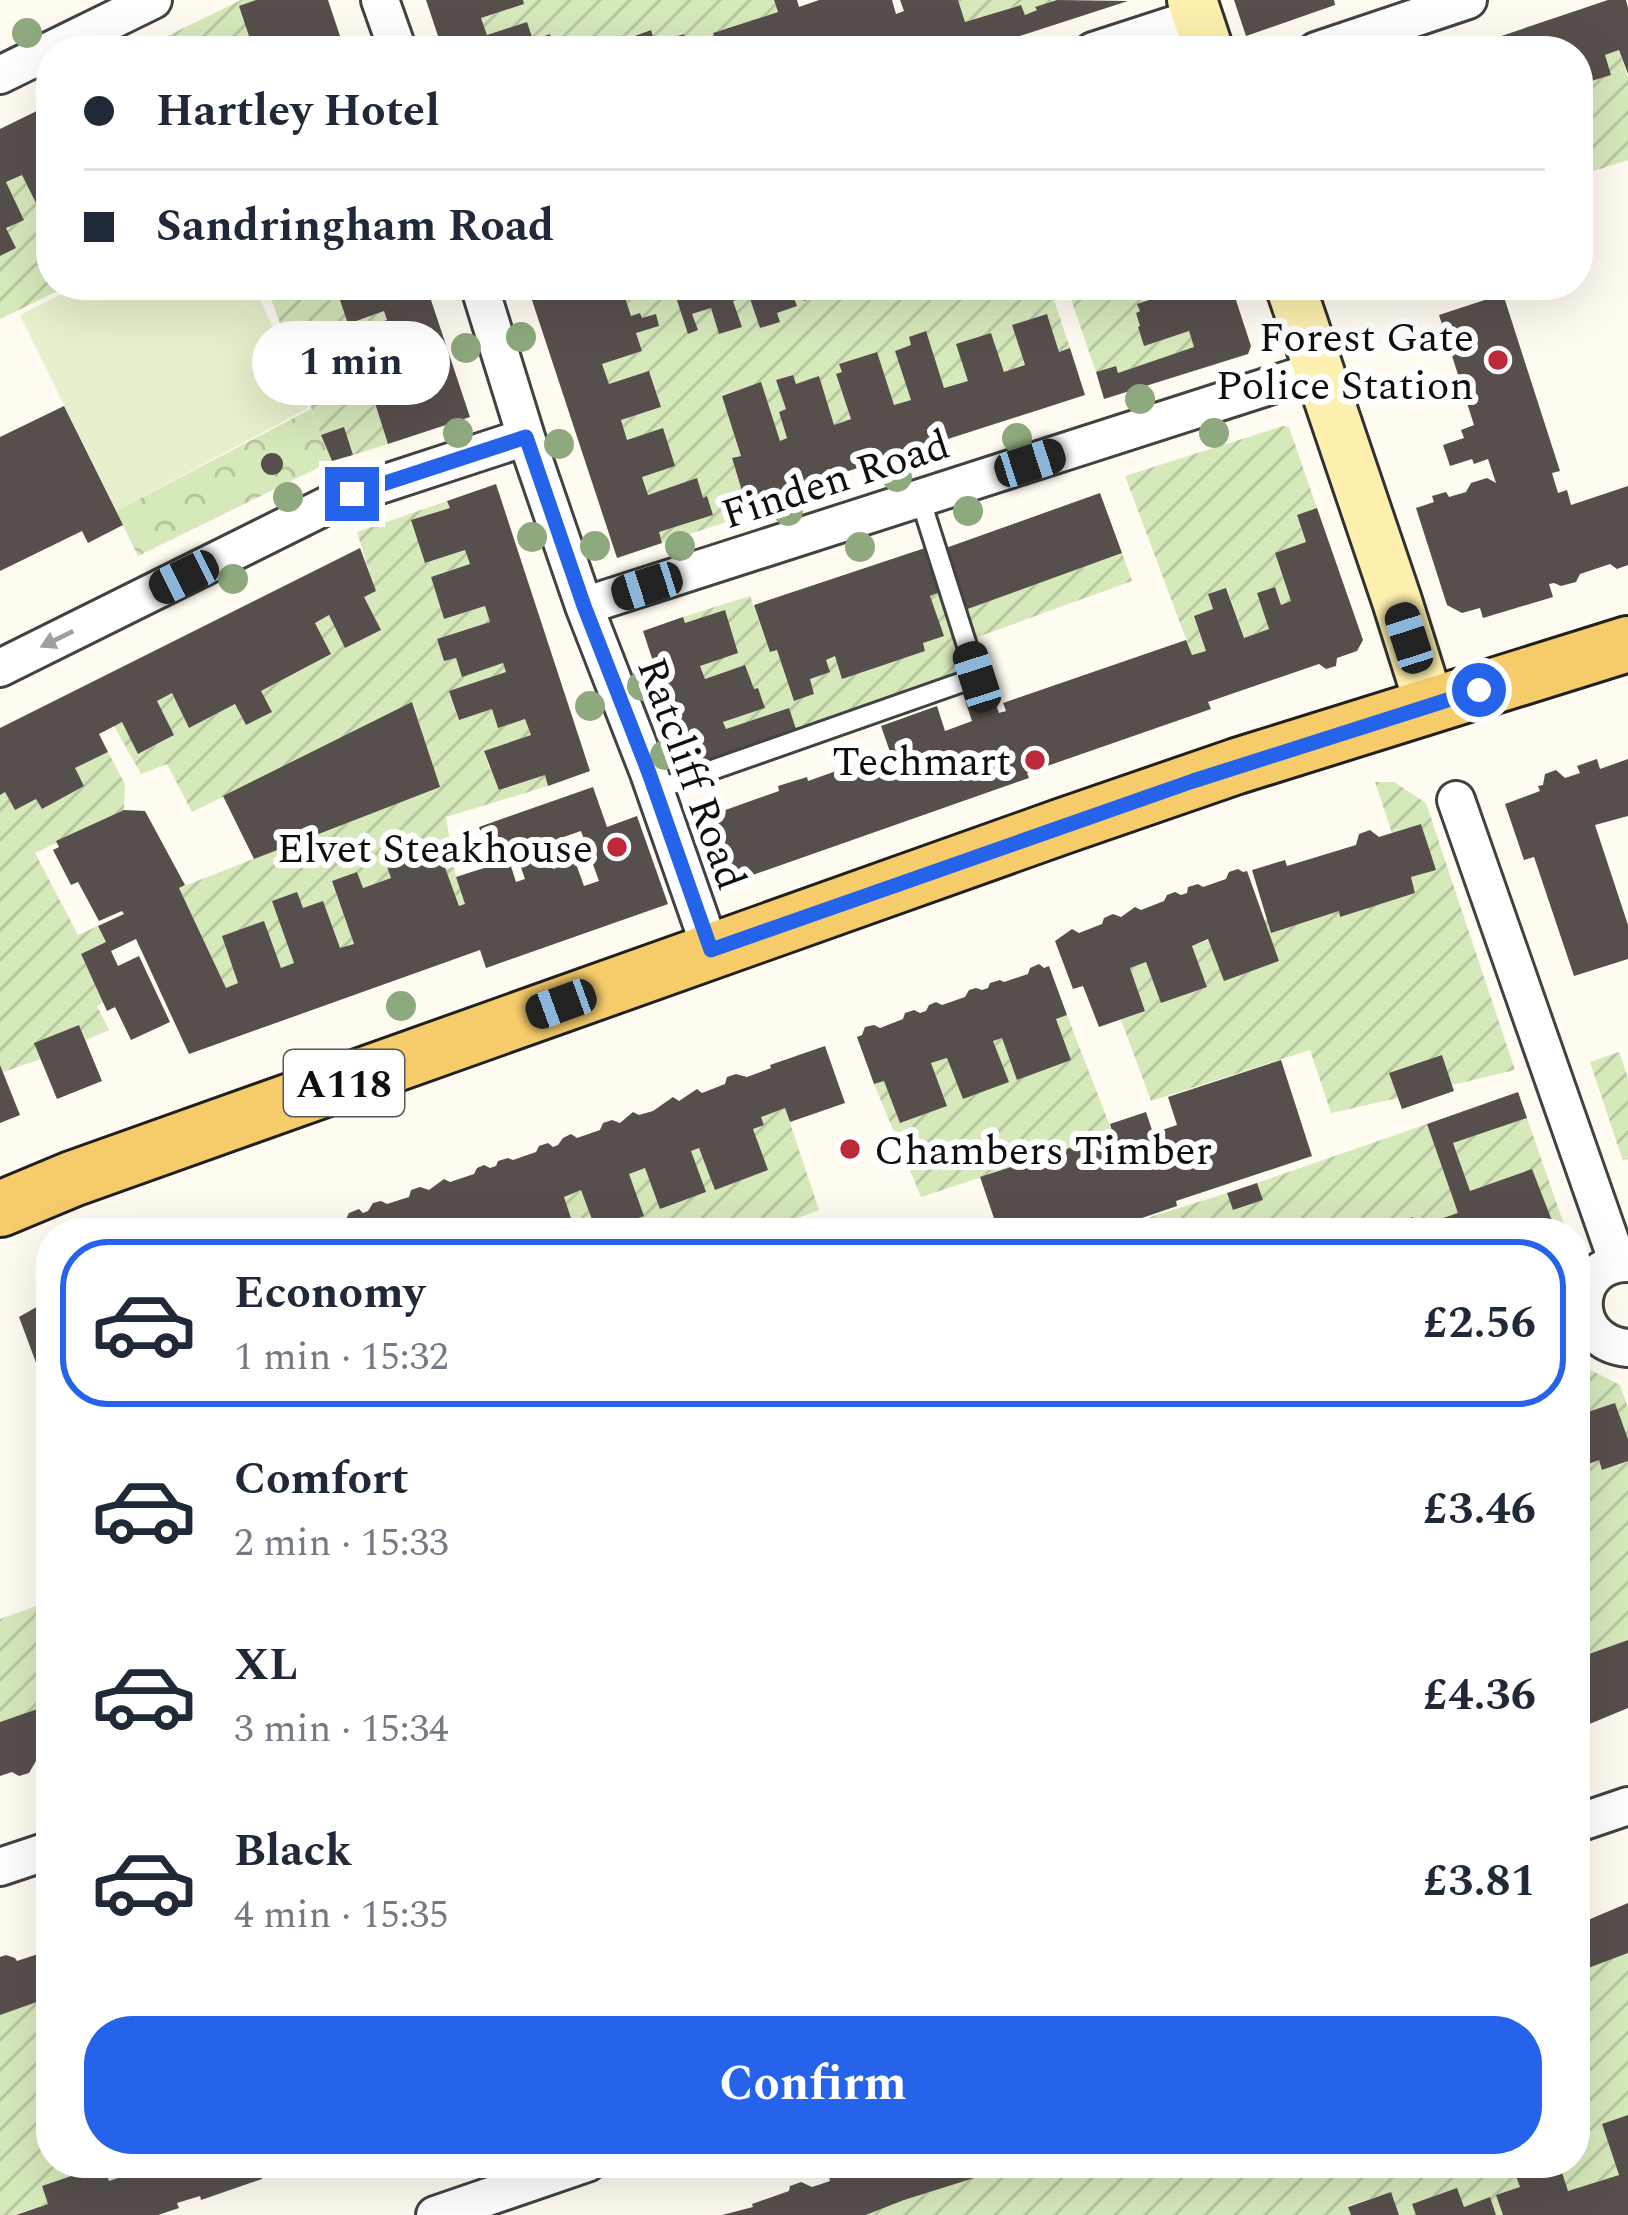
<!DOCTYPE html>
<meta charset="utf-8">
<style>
:root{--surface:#fff;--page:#f6f6f7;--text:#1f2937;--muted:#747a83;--line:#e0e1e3;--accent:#2563eb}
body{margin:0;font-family:Spectral,serif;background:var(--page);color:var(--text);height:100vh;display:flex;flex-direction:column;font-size:45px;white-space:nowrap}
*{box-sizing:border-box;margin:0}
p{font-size:39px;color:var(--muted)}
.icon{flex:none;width:66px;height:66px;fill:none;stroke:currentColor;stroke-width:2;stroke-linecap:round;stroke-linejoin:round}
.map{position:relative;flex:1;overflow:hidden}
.details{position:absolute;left:36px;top:1218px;width:1554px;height:960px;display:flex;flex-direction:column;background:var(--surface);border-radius:48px;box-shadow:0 12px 48px #0002}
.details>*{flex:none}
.banner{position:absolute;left:36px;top:36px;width:1557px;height:264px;border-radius:48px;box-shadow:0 12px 48px #0002;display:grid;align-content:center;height:264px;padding:0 48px;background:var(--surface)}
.end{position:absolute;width:54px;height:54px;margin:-27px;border:15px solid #2563eb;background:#fff;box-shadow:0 0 0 6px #fff}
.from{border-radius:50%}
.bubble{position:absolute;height:84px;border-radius:42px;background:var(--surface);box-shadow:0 12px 48px #0002;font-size:39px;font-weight:700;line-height:84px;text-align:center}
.car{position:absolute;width:36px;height:72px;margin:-36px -18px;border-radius:15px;box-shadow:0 0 9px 3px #0007;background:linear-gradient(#222 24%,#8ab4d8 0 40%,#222 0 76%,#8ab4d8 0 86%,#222 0)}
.banner b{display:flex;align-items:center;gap:42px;height:114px;font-size:45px}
.banner b+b{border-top:3px solid var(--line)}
.banner i{width:30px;height:30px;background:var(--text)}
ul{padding:21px 0 0;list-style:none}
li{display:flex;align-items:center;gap:36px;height:168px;margin:0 24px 18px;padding:0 24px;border:6px solid transparent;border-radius:48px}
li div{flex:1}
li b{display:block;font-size:45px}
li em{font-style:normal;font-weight:700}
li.selected{border-color:var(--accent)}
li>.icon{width:108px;height:108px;stroke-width:1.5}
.action{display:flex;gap:24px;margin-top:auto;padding:24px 48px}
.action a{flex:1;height:138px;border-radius:48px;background:var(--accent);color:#fff;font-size:48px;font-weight:700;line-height:138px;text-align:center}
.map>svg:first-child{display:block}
.park{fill:url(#park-crowns)}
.garden{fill:url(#garden-furrows)}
.pitch{fill:#e6f0cc}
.building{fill:#574f4b}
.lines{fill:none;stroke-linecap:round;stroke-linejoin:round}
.lane-casing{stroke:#424242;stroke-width:24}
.street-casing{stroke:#424242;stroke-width:42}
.secondary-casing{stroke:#313131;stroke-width:54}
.primary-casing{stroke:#202020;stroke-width:60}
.lane{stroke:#fff;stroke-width:18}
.street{stroke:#fff;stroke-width:36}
.secondary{stroke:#fdefae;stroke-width:48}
.primary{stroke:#f6cb6a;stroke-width:54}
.tree{fill:#8fa97e}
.oneway{fill:#9f9f9f}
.route{stroke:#2563eb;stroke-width:15}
.poi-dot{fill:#bd2939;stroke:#fff;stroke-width:4.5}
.labels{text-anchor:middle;stroke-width:12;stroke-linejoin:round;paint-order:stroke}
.shield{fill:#fff;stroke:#575757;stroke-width:3}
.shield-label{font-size:39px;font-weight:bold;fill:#0f0f0f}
.poi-label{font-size:42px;fill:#0f0f0f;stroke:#fff;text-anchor:end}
.street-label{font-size:42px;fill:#0f0f0f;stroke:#fff}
</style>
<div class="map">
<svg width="1628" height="2215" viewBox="0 0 1628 2215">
<defs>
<pattern id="park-crowns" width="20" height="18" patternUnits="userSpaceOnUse" patternTransform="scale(3)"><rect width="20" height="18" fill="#d6e9bb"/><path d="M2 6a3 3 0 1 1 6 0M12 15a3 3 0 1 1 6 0" fill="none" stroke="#b6c7a0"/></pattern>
<pattern id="garden-furrows" width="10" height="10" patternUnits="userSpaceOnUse" patternTransform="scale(3)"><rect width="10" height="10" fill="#d6e9bb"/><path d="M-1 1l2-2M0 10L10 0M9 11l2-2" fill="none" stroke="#b6c7a0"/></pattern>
</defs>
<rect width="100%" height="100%" fill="#fffbf1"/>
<path class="park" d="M311 409 332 461 138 556 116 511Z"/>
<path class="garden" d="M241 0H256L254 51H150L147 46Z
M523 0H774L778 12 713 33 718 51H708L703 37 686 42 683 34 655 43 650 30 623 39 624 44 607 51H556L550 34 533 40 527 23 487 35 481 18 523 4Z
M958 0H1057L1036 7 1037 10 1025 15 1020 5 965 22Z
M1619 50 1628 78V160L1578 176V85L1605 55Z
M22 175 37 204 51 198V285H70L0 319V256L16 248 6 228 24 219 6 182Z
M266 285H336L348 324 384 311 387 320 332 340 339 358 357 352 368 381 403 369 409 387 374 400 388 444 353 455 344 428 321 435Z
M621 285H672L688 333 692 314 711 308 720 334 741 327 733 301 749 296 760 328 779 322 777 313 796 306 789 285H799L805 301 852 285H1049L1070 348 1059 352 1047 314 1012 325 1025 365 1004 372 990 333 968 381 944 388 925 331 911 345V400L894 405 876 352 840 364 842 372 836 375 851 419 834 425 819 377 796 384 792 375 777 380 786 409 779 412 787 438 780 441 761 383 722 395 741 456 732 459 751 514 662 543 659 532 713 515 707 497 703 498 696 479 648 495 642 477 663 429 627 440 621 420 661 407 650 372 609 384 602 364 642 351 636 333 659 325 655 315 642 318 640 313 631 316Z
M1066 285H1131L1133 290 1149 285H1174L1176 291 1138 304 1140 311 1136 313 1140 326 1138 328 1144 345 1189 331 1194 347 1118 373 1115 366 1096 372Z
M1283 426 1289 427 1317 508 1297 516 1306 542 1275 554 1291 601 1281 605 1275 587 1257 593 1269 629 1244 638 1227 588 1208 594 1213 609 1206 651 1192 655 1125 476Z
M447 501 450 508 411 521 426 563 465 550 470 564 431 577 444 619 485 606 490 622 437 639 444 660 456 658 462 676 503 663 506 672 449 691 458 719 492 709 498 727 525 719 531 735 484 751 490 770 493 771 500 790 545 775 548 786 446 817 456 877 465 904 459 906 438 848 415 856 408 840 391 847 396 862 391 878 363 888 357 872 332 881 354 944 281 968 223 936 238 983 226 988 179 888 439 787 413 703 192 812 167 764 141 774 114 726 122 722 139 754 173 736 157 701 172 693 189 728 235 704 246 725 271 713 261 691 331 654 315 623 329 615 346 647 381 630 364 597 375 591 357 532Z
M1122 553 1132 581 975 638 965 610Z
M940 592 965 668 962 676 797 732 788 708 726 729 723 722 764 708 758 688 754 689 745 666 705 679 683 617 750 596 770 652 777 650 795 701 814 694 810 679 826 660 835 656 843 678 925 651 923 643 943 636 930 596Z
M108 752 125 784 124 810 35 853 78 935 98 926 106 942 81 955 104 1002 97 1006 109 1030 86 1040 79 1025 35 1043 41 1059 3 1072 0 1065V795L5 792 15 809 36 799 41 808 84 786 75 768Z
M1375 782H1394L1426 803 1515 1070 1452 1085 1442 1055 1398 1098 1331 1113 1310 1050 1151 1101 1121 1020 1145 1010 1130 968 1146 962 1162 1003 1207 987 1192 946 1267 919 1272 932 1339 911 1341 916 1415 893 1411 877 1435 870 1421 824 1392 833Z
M1067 1015 1113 1134 921 1197 874 1084 884 1081 901 1123 947 1105 931 1063 947 1058 963 1098 1008 1082 993 1041 1002 1038 1017 1080 1071 1060 1056 1019Z
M1619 1052 1628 1078V1159L1623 1161 1590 1062Z
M785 1108 819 1210 798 1218 803 1233H576L564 1197 581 1190 597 1233 629 1174 645 1168 661 1209 691 1151 699 1148 715 1189 767 1170 753 1129 764 1125 761 1117Z
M1527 1118 1567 1233H1552L1556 1231 1532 1170 1470 1191 1453 1143Z
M1427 1124 1458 1213 1416 1227 1412 1218 1368 1233H1100L1227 1193 1234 1210 1263 1200 1257 1183Z
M1575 1362 1620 1385 1628 1408V1439L1615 1403 1589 1411 1575 1370Z
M1599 1460 1603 1470 1628 1461V1640L1575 1659V1469Z
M51 1601V1688L38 1692 43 1707 0 1722V1619Z
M1628 1953V2115L1602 2125 1619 2175 1568 2191 1559 2163H1575V1973Z
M51 1997V2163H139L141 2170 109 2181 102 2165 42 2186 48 2204 14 2215H0V2015Z
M1020 2163H1539L1515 2171 1520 2187 1497 2195 1503 2215H1496L1490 2198 1464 2207 1457 2189 1412 2204 1416 2215H1399L1391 2192 1348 2206 1351 2215H867L904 2200Z"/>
<path class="pitch" d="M80 285H254L308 408 116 511 20 315Z"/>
<path class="building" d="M256 0H328L345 51H254L239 6Z
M426 0H523L524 4 481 18 487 35 527 22 533 40 550 34 556 51H443Z
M774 0H797L799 7 819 0H892L896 14 904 11 900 0H958L965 22 1021 5 1025 15 1037 10 1035 7 1057 0 1128 1 973 51 971 40 940 51H718L713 33 778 12Z
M1234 0H1334L1335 5 1246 36Z
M1608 0H1626L1628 8V74L1619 50 1605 55 1611 75 1578 85V51H1457Z
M651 30 655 43 684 34 686 42 704 36 708 51H607L624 44 623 40Z
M51 104V198L37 205 22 175 6 182 24 220 6 228 16 248 0 256V129Z
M335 285H426L470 417 388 444 374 400 409 387 403 369 367 381 357 352 339 358 332 339 387 320 384 311 348 324Z
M527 285H621L631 316 640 313 642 318 656 314 659 326 636 333 642 351 602 364 609 384 649 371 661 407 621 420 627 440 663 428 675 466 642 477 648 495 697 478 703 498 707 496 713 515 659 532 662 543 617 558Z
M672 285H789L797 306 777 313 780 322 760 328 749 296 733 301 742 327 719 334 711 308 692 314 698 330 688 334Z
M799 285H850V286L804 301Z
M1174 285H1231L1251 346 1248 354 1104 399 1096 372 1116 366 1118 373 1194 347 1189 331 1144 346 1138 327 1140 326 1136 313 1140 311 1137 304 1176 291Z
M1503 294 1560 471 1552 473 1558 493 1567 490 1571 505 1628 486V565L1617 569 1610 564 1580 574 1576 582 1561 586 1554 583 1549 584 1553 597 1483 618 1480 608 1462 613 1447 605 1416 508 1434 502 1432 496 1446 492 1449 497 1466 492 1471 483 1487 478 1496 483 1488 459 1474 464 1472 459 1450 466 1443 445 1464 438 1461 430 1474 425 1439 315Z
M1047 314 1059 352 1070 348 1085 395 746 504 732 458 741 456 722 396 761 382 780 441 787 438 779 412 786 409 776 380 793 375 796 384 819 376 834 425 851 419 836 374 842 372 839 364 877 352 894 405 911 400 895 351 911 345 909 337 926 331 944 388 968 381 956 344 991 333 1004 372 1025 365 1012 325Z
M64 406 123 525 88 543 82 531 0 571V437Z
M344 427 353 455 332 461 321 435Z
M261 464a11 11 0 1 1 22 0a11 11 0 1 1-22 0Z
M496 484 590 771 548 786 545 775 499 790 484 751 531 735 525 719 498 728 492 709 459 720 449 691 506 672 503 663 462 677 456 658 444 661 437 639 490 622 485 606 444 619 431 577 470 564 465 550 425 563 411 520 450 508 447 501Z
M1100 493 1122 553 965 610 943 549Z
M1317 508 1363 640 1357 651 1337 658 1336 666 1326 669 1319 664 1208 702 1211 709 1027 773 1029 778 724 885 700 819 779 791 778 786 807 777 808 781 890 752 881 726 937 706 945 731 972 721 963 694 989 685 999 713 1006 711 1003 703 1186 640 1192 655 1206 651 1194 616 1213 609 1208 594 1226 588 1244 638 1269 629 1257 593 1275 587 1281 605 1291 601 1275 553 1306 542 1297 515Z
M360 548 376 591 364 597 381 630 345 648 329 615 315 623 331 654 261 691 272 712 246 725 235 704 189 728 172 693 157 701 174 735 138 754 122 722 99 734 108 752 75 768 84 786 42 809 36 799 15 810 5 792 0 795V728Z
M925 548 940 592 930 596 944 636 923 643 925 651 842 679 835 656 826 660 830 672 810 679 814 694 794 701 777 650 770 652 754 605Z
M725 610 738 653 700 666 705 679 745 665 754 689 758 688 765 708 723 722 726 729 789 708 797 732 688 768 643 631 683 617 685 623Z
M412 702 440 787 254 859 223 796Z
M1597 759 1600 769 1628 759V816L1595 825 1628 925V959L1574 976 1534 857 1524 860 1505 804 1540 791 1538 786 1543 785 1545 774 1556 770 1565 778 1580 773 1577 766Z
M593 787 607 827 637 816 668 904 486 968 480 950 189 1054 136 939 111 951 118 966 139 956 170 1022 131 1040 115 1007 107 1011 81 954 106 942 98 926 124 914 122 911 99 921 78 882 71 885 53 850 59 847 56 841 124 810 145 811 185 885 179 888 226 988 238 983 222 936 264 921 281 968 294 963 272 901 297 892 303 908 323 901 340 948 354 944 332 881 357 872 363 888 391 878 387 866 396 862 391 847 409 840 415 856 438 848 459 906 465 904 456 877 509 860 516 882 525 879 517 856 545 846 553 869 575 861 584 886 599 881 581 831 491 862 479 827Z
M1421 824 1436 870 1411 877 1415 893 1340 917 1339 911 1271 933 1252 870 1285 860 1287 866 1356 845 1359 834 1370 830 1379 837Z
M1238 869 1243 872 1247 871 1279 961 1224 981 1208 939 1192 946 1207 987 1161 1003 1146 962 1130 968 1145 1011 1099 1027 1083 986 1073 989 1055 941 1072 929 1079 933 1102 924 1104 918 1113 914 1121 917 1135 907 1141 910 1164 901 1167 895 1175 892 1181 895 1187 893 1188 887 1198 884 1203 887 1226 879 1229 872Z
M1039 964 1044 968 1049 966 1067 1015 1056 1019 1071 1060 1017 1080 1002 1038 993 1041 1009 1082 963 1099 947 1058 931 1063 947 1106 900 1123 884 1081 874 1084 857 1037 862 1035 865 1027 874 1025 880 1028 903 1019 905 1013 914 1010 920 1013 926 1011 929 1005 936 1002 942 1005 965 997 969 990 976 988 982 990 988 988 990 983 1000 980 1004 982 1028 974 1030 968Z
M79 1025 102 1081 57 1099 34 1043Z
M825 1046 845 1103 790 1122 785 1108 761 1117 764 1125 753 1129 768 1170 715 1190 699 1148 691 1151 706 1192 660 1209 645 1168 629 1174 644 1216 597 1233 581 1190 564 1197 576 1233H307L309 1228 320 1224 325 1227 346 1219 349 1213 359 1209 363 1213 368 1211 373 1203 381 1201 387 1204 409 1197 411 1190 420 1187 429 1190 444 1179 450 1182 474 1174 477 1168 484 1165 490 1168 496 1166 498 1161 508 1158 513 1160 536 1152 539 1146 548 1143 553 1147 558 1145 563 1138 571 1134 577 1138 600 1130 603 1123 612 1120 620 1123 633 1112 639 1115 653 1111 673 1097 679 1101 697 1089 702 1093 725 1084 727 1077 736 1074 747 1077 771 1068 770 1065Z
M1442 1055 1454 1091 1402 1109 1389 1073Z
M1281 1060 1312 1156 1176 1201 1177 1206 1098 1233H999L980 1177 1113 1134 1110 1124 1146 1112 1153 1133 1177 1125 1168 1097Z
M0 1065 20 1115 0 1123Z
M1518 1092 1527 1118 1453 1143 1470 1191 1532 1169 1556 1231 1370 1233 1413 1217 1416 1227 1458 1213 1427 1124Z
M1257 1183 1263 1200 1233 1210 1227 1193Z
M40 1305H50L51 1308V1403L19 1317Z
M1615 1403 1628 1439V1461L1602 1470 1599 1460 1575 1469V1416Z
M1628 1640V1708L1575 1730V1659Z
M51 1688V1756L36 1761 29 1773 19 1776 12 1772 0 1776V1722L43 1707 38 1692Z
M1628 1903V1953L1575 1973V1921L1587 1917 1588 1920Z
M51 1945V1997L0 2015V1957L6 1955 15 1958 17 1961 38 1954 37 1950Z
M1628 2115V2215H1503L1496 2195 1520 2187 1514 2171 1539 2163H1559L1568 2191 1619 2175 1602 2124Z
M139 2163H312V2164L285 2173 284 2167 260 2175 262 2179 201 2200 200 2196 177 2203 179 2208 158 2215H16L48 2204 42 2186 103 2165 109 2181 141 2170Z
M871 2163 1019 2164 904 2200 866 2215H722L753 2207 752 2204 789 2191 790 2186 801 2182 812 2187 830 2181 829 2177Z
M1457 2188 1464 2207 1490 2197 1496 2215H1416L1412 2204Z
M1391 2192 1399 2215H1351L1348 2207Z"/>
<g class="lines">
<defs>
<path id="lane" d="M655 790 977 677 920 498"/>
<path id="street" d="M380 0 398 51
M1093 51 1198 17
M1316 51 1468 0
M0 75 153 0
M479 285 526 437 584 606 649 773 711 950
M584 606 1319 370
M0 668 346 496 526 437
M1456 800 1618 1263
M1628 1263C1571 1262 1567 1342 1628 1348
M1575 1824 1628 1806
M0 1867 51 1850
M435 2215 587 2163"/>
<path id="secondary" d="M1192 0 1209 51
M1290 285 1397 601 1430 706"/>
<path id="primary" d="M0 1209 72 1179 1063 826 1237 766 1628 644"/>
</defs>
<use href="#lane" class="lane-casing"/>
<use href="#street" class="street-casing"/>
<use href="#secondary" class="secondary-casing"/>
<use href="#primary" class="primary-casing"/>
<use href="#lane" class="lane"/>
<use href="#street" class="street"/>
<use href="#secondary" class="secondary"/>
<use href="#primary" class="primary"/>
</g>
<g class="tree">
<circle cx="27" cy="33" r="15"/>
<circle cx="521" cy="337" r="15"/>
<circle cx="466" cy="348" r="15"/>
<circle cx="1140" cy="399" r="15"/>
<circle cx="458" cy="433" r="15"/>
<circle cx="1214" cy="433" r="15"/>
<circle cx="1017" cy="438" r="15"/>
<circle cx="559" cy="444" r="15"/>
<circle cx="897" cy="477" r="15"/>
<circle cx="288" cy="497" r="15"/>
<circle cx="788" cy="511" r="15"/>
<circle cx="968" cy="511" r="15"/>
<circle cx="532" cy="537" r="15"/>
<circle cx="595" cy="546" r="15"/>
<circle cx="680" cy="546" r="15"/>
<circle cx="860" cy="547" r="15"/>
<circle cx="233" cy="579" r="15"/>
<circle cx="642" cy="686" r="15"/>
<circle cx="590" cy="706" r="15"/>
<circle cx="665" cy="755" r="15"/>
<circle cx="401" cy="1006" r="15"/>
</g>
<defs><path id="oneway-solid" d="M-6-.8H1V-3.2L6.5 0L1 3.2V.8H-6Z" transform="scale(3)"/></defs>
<use class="oneway" href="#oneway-solid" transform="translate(57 639) rotate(154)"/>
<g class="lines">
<path class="route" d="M352 494 526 437 584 606 649 773 711 950 1193 781 1479 690"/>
</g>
<g class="poi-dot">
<circle cx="1498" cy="360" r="12"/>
<circle cx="1035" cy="760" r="12"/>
<circle cx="617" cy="847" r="12"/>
<circle cx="850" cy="1149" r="12"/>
</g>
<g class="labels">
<rect class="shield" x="284" y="1050" width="120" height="66" rx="9"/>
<g class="shield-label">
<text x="344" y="1097">A118</text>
</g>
<g class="poi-label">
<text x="1474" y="351">Forest Gate<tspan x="1474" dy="48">Police Station</tspan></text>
<text x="1011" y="775">Techmart</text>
<text x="593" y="862">Elvet Steakhouse</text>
<text x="874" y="1164" text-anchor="start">Chambers Timber</text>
</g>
<g class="street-label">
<text transform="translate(835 478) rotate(-18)" y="15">Finden Road</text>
<text transform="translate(693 773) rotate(70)" y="15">Ratcliff Road</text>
</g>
</g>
</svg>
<i class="end from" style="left:1479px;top:690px"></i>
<i class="end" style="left:352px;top:494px"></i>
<div class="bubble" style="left:252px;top:321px;width:198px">1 min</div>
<i class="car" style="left:1030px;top:463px;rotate:72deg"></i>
<i class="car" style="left:184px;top:577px;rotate:244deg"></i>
<i class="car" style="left:647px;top:586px;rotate:252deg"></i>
<i class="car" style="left:1409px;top:638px;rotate:342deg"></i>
<i class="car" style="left:977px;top:677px;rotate:342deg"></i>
<i class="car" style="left:561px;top:1004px;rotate:250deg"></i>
<div class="banner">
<b><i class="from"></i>Hartley Hotel</b>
<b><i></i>Sandringham Road</b>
</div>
<section class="details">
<ul>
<li class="selected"><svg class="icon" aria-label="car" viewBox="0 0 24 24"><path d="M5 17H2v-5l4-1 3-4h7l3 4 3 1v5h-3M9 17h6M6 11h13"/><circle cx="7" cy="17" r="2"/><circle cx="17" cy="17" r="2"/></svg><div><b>Economy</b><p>1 min · 15:32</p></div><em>£2.56</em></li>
<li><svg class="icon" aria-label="car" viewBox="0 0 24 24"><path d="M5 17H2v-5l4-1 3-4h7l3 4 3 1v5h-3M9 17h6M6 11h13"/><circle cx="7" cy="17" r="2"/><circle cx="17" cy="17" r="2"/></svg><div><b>Comfort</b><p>2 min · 15:33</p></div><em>£3.46</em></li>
<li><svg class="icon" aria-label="car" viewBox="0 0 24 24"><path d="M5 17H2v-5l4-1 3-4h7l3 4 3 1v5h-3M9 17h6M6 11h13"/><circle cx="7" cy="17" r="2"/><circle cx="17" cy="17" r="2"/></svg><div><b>XL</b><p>3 min · 15:34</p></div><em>£4.36</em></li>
<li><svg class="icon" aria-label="car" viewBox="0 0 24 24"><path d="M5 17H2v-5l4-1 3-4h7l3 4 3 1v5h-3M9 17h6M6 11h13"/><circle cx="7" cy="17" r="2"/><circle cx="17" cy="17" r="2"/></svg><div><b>Black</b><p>4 min · 15:35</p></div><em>£3.81</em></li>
</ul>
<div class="action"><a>Confirm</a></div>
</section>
</div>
